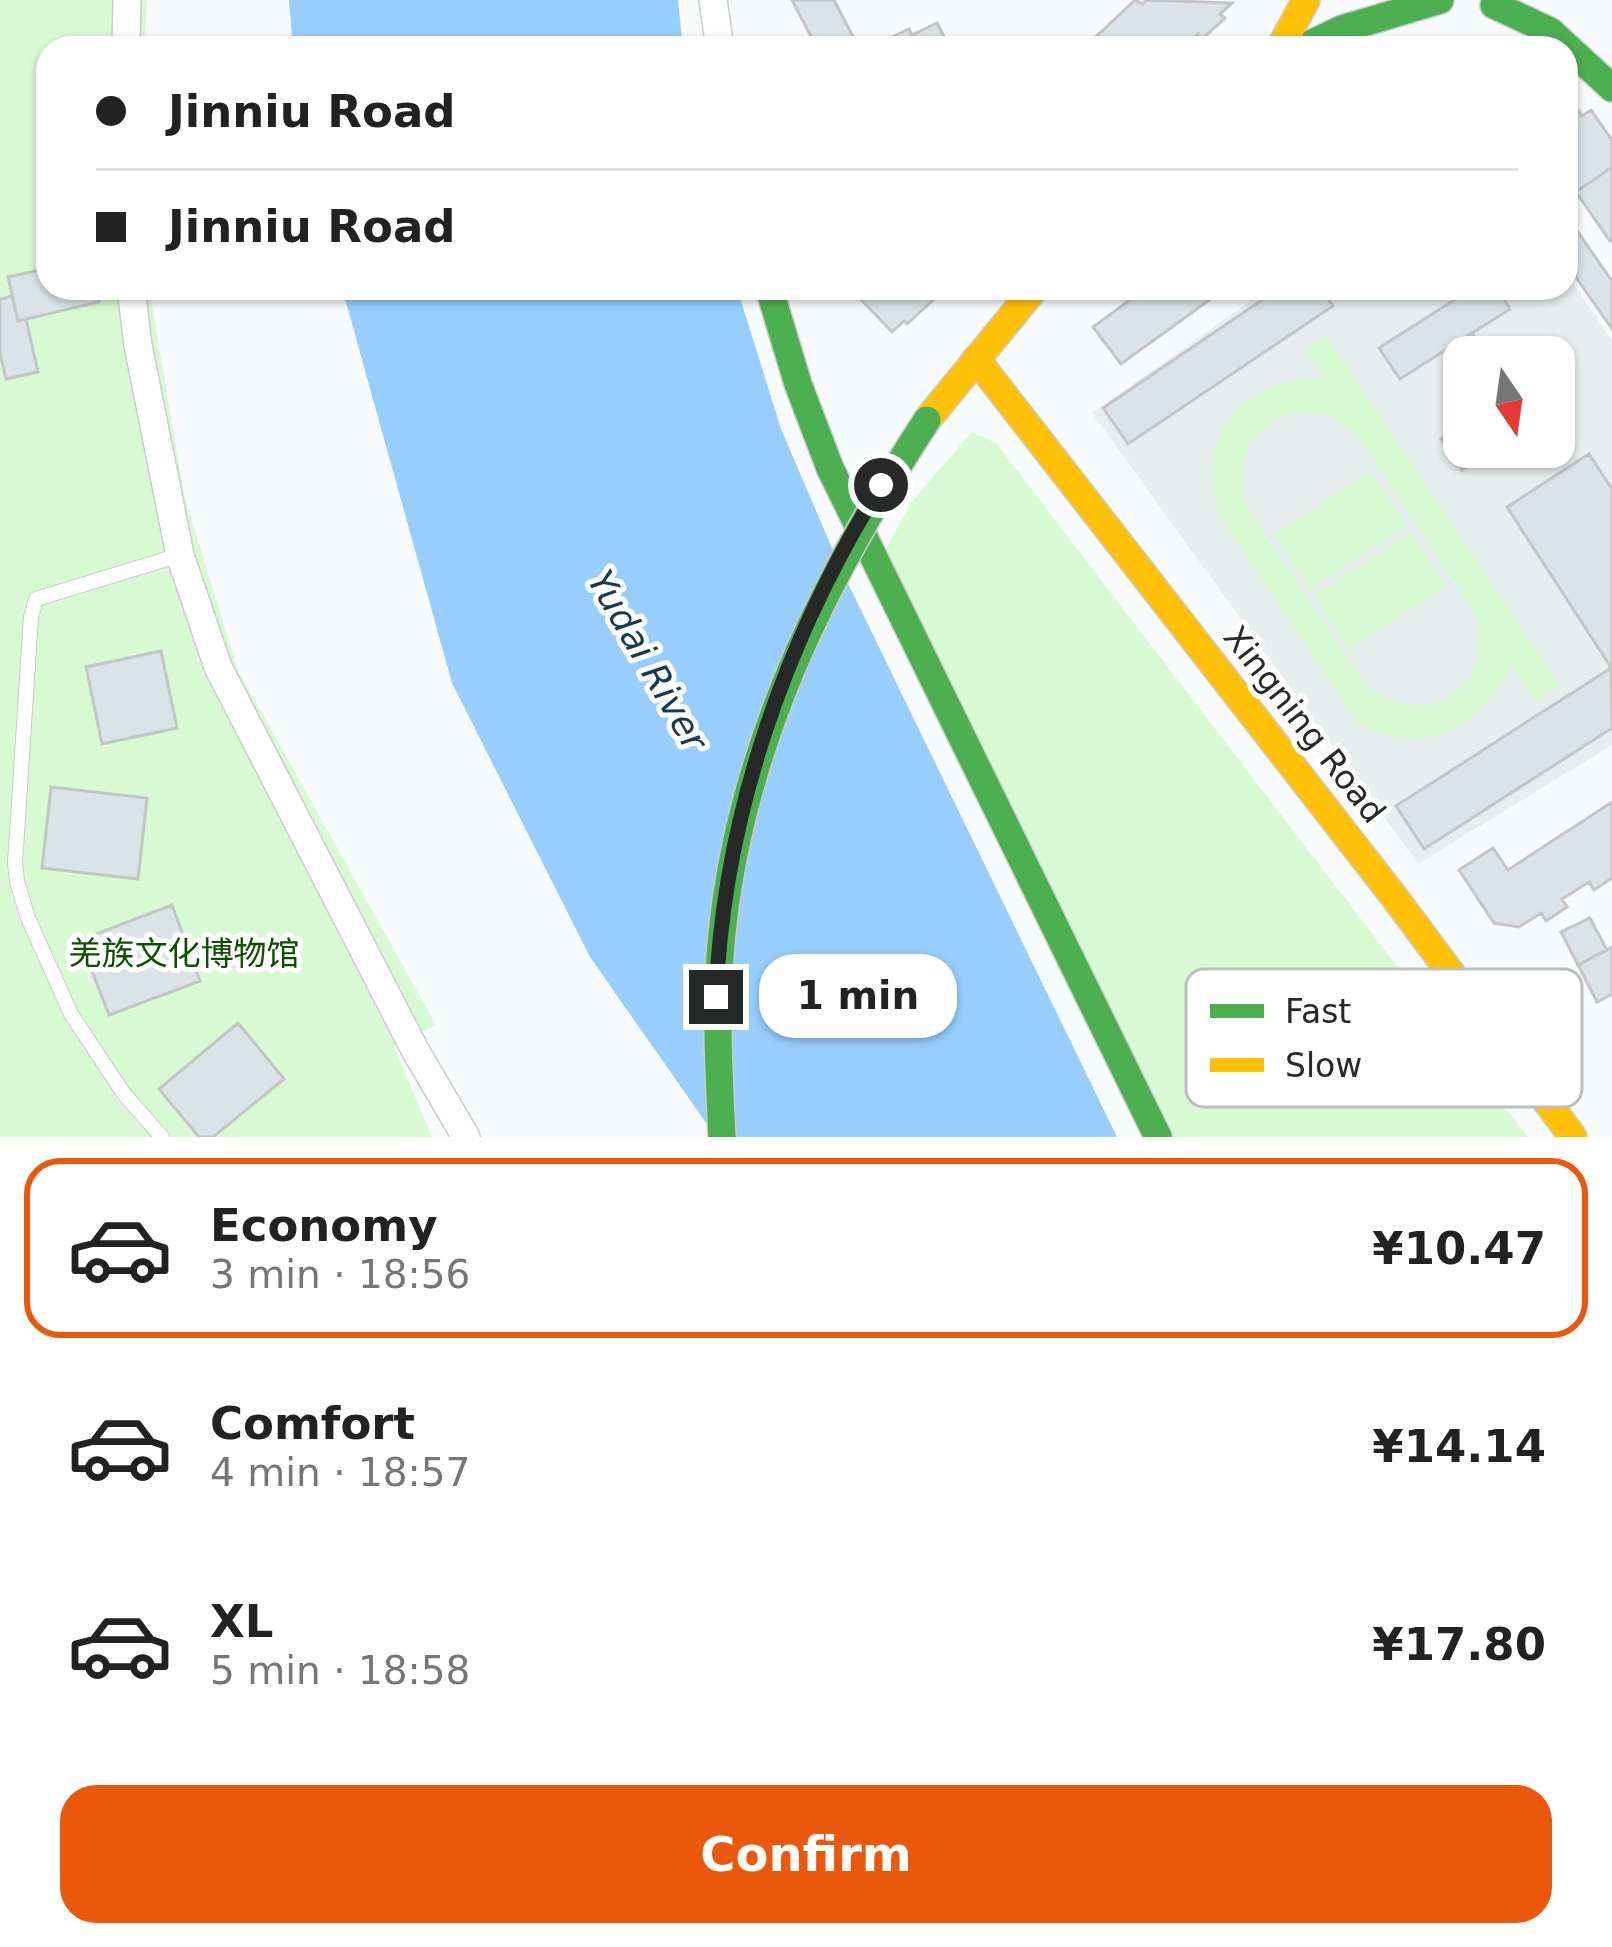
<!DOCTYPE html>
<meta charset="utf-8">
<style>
:root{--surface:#fff;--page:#f2f2f2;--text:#222;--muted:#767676;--line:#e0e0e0;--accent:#ea580c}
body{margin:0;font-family:"DejaVu Sans","Noto Sans SC",sans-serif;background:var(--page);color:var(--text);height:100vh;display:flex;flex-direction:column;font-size:45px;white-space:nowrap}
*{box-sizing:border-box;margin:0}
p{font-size:39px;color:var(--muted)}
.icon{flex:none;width:66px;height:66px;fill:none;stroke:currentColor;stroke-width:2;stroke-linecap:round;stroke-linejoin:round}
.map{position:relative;height:1137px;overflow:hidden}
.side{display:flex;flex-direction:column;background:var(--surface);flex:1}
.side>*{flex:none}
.guide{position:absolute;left:36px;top:36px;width:1542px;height:264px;border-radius:36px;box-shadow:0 3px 9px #0004;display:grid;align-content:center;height:264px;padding:0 60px;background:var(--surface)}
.needle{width:78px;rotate:167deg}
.tools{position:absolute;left:1443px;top:336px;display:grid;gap:24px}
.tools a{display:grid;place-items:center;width:132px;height:132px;border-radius:24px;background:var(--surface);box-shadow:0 3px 9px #0004;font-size:60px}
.end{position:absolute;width:54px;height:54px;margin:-27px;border:15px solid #272828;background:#fff;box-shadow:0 0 0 6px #fff}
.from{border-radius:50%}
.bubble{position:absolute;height:84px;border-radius:36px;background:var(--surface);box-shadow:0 3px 9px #0004;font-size:39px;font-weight:700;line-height:84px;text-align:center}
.guide b{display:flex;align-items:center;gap:42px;height:114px;font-size:45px}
.guide b+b{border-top:3px solid var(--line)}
.guide i{width:30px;height:30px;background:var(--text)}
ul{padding:21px 0 0;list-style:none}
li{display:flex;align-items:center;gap:36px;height:180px;margin:0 24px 18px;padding:0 36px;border:6px solid transparent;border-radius:36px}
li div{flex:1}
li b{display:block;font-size:45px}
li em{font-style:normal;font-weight:700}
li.selected{border-color:var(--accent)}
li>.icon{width:108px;height:108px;stroke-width:1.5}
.button{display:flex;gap:24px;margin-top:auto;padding:24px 60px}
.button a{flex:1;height:138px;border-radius:36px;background:var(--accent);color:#fff;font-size:48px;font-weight:700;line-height:138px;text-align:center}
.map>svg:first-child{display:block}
.built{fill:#e6efee;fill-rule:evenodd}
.green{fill:#d8fad2;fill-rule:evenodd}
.water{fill:#97cefe}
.building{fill:#dae3e6;stroke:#c4c6c6;stroke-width:3}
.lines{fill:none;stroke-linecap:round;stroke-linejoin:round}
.lane-casing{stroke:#cacccc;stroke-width:16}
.street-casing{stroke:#cacccc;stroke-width:30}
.fast-casing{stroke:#cacccc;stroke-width:30}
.slow-casing{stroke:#cacccc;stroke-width:30}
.lane{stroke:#fefefe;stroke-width:14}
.street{stroke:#fefefe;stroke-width:27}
.fast{stroke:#4caf50;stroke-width:27}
.slow{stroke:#ffc107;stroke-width:27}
.fast-bridge-casing{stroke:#cacccc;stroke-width:30;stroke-linecap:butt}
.fast-bridge{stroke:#4caf50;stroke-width:27}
.route{stroke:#272828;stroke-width:15}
.labels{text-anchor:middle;stroke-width:10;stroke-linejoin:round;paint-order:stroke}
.street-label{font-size:33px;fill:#272828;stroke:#fff}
.park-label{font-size:33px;fill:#0d4f00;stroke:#fff}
.water-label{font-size:36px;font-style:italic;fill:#183854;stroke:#fff}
.key{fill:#fff;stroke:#bebebe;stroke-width:3}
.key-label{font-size:33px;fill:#272828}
</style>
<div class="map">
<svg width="1612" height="1137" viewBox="0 0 1612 1137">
<rect width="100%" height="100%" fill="#f8fbfb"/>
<path class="built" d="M1566 273 1612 340V745L1418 864 1092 413 1269 288H1566ZM1464 357H1554V447H1464Z"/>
<path class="green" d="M0 0H147L144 48H48V288H149L184 494 237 668 436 1025 394 1047 432 1137H0Z
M1327 335 1560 685 1536 701 1511 664C1482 730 1423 757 1357 723L1219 515C1193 437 1243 374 1324 380L1306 350ZM1303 411 1331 416 1355 432 1474 612C1500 687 1423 735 1365 684L1245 504C1232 458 1255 419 1303 411Z
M972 432 996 443 1528 1137H1174L885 550 913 500Z
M1371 471 1407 525 1310 589 1274 535Z
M1411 533 1446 586 1349 650 1314 596Z"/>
<path class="water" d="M289 0H678L683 48H293Z
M342 288H737L781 429 841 569 1117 1137H716L590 957 452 683Z"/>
<path class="building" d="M792 0H834L859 48H817Z
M1135 0 1142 4 1147 0 1232 3 1220 14 1225 18 1202 39 1198 34 1183 48H1084Z
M937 23 950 48H893L890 38 909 29 912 35Z
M1566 93 1582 116 1591 110 1612 140V167L1576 192 1566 179Z
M1612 167V239L1610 241 1576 192Z
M1566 215 1612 281V329L1566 263Z
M48 268V288H96L99 302 18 321 8 277Z
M850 288H938L932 294 935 298 907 324 904 321 892 332Z
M1146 288H1226L1121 364 1093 327Z
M1280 288H1321L1333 306 1128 444 1103 408Z
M1473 288H1497L1510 309 1400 379 1379 348Z
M12 296 18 321 26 319 38 372 6 379 0 353V299Z
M1472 333 1487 355 1495 350 1499 357H1465L1456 343Z
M1554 375 1570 400 1554 411Z
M1464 424V447H1498L1462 470 1441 439Z
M1589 454 1612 489V669L1507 507Z
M161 651 177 728 102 744 86 667Z
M1611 668 1612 728 1424 849 1396 806Z
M51 787 147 798 138 879 42 868Z
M1612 802V878L1594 890 1589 882 1562 899 1567 907 1546 921 1541 913 1519 927 1494 923 1459 870 1493 848 1508 870Z
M172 905 200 981 109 1015 80 940Z
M1590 918 1607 950 1578 965 1561 932Z
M1612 947V994L1597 1002 1578 965Z
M238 1023 284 1079 213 1137H199L159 1089Z"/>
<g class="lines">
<defs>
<path id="lane" d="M162 1137 124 1094 71 1014 28 918 17 881 15 863 31 617 36 599 180 555"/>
<path id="street" d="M713 0 720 48
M126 48 127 0
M131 288 138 345 180 555 218 667 415 1050 466 1137"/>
<path id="fast" d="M1494 5 1550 31 1612 88
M1302 48 1342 29 1440 0
M769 288 798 384 830 468 1158 1137"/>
<path id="slow" d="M1280 48 1306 0
M976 359 1395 898 1573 1137
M927 420 1035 288"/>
</defs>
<use href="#lane" class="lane-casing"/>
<use href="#street" class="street-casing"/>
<use href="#fast" class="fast-casing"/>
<use href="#slow" class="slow-casing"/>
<use href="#lane" class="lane"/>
<use href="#street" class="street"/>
<use href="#fast" class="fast"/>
<use href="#slow" class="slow"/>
<defs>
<path id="fast-bridge" d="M722 1137C719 1073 715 1009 721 944 738 751 823 580 927 420"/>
</defs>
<use href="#fast-bridge" class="fast-bridge-casing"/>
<use href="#fast-bridge" class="fast-bridge"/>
</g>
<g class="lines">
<path class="route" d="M716 997C723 816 786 638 881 485"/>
</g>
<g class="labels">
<g class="street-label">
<text transform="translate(1305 724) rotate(52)" y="12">Xingning Road</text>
</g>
<g class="park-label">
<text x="184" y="965">羌族文化博物馆</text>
</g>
<g class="water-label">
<text transform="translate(648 660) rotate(60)" y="13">Yudai River</text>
</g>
</g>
<rect x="1186" y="969" width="396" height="138" rx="18" class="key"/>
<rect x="1210" y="1004" width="54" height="14" fill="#4caf50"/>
<rect x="1210" y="1058" width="54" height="14" fill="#ffc107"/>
<g class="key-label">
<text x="1285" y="1023">Fast</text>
<text x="1285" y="1077">Slow</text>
</g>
</svg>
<div class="tools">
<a><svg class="needle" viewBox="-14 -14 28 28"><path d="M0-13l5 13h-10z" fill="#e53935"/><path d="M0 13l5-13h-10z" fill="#767676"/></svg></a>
</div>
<i class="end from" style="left:881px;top:485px"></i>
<i class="end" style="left:716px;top:997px"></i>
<div class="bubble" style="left:759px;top:954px;width:198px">1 min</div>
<div class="guide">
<b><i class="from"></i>Jinniu Road</b>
<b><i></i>Jinniu Road</b>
</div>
</div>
<section class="side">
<ul>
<li class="selected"><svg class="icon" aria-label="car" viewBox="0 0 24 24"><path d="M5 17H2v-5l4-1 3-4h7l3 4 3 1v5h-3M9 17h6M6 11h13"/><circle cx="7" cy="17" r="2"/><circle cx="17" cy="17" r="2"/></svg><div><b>Economy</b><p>3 min · 18:56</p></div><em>¥10.47</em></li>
<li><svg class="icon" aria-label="car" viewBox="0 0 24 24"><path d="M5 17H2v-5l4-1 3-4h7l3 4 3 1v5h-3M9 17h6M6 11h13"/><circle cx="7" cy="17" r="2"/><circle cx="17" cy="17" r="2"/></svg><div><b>Comfort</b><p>4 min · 18:57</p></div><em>¥14.14</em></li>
<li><svg class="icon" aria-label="car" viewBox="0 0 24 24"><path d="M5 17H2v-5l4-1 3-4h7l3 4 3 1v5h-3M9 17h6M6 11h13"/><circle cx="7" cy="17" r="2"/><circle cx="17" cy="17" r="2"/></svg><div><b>XL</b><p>5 min · 18:58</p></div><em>¥17.80</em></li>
</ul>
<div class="button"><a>Confirm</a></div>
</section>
